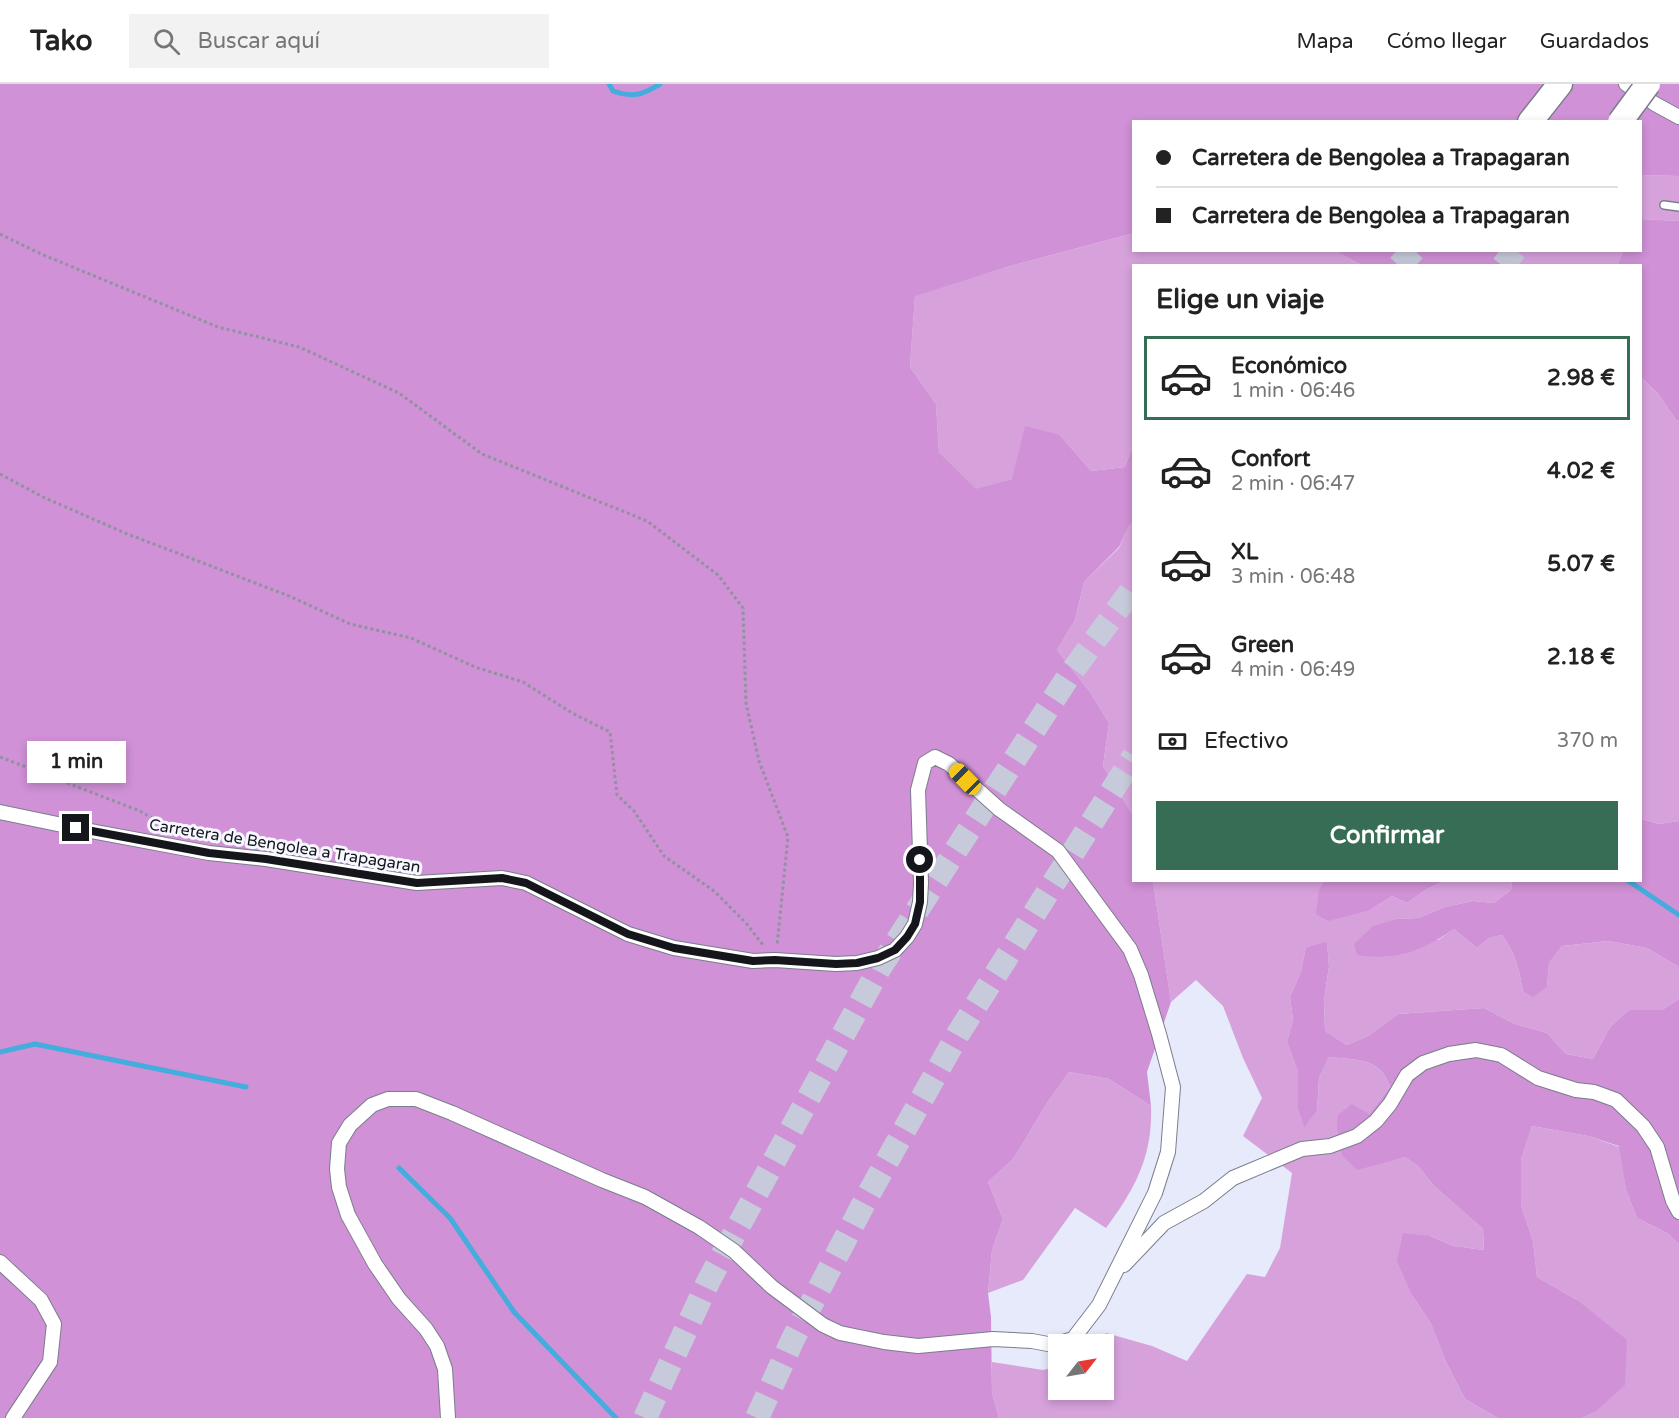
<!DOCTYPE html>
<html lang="es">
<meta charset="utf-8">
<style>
:root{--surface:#fff;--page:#f2f2f2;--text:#222;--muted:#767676;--line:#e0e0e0;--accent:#366d54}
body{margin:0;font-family:"Varela Round",sans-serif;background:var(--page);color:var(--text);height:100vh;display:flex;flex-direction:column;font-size:22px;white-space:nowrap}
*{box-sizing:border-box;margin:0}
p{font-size:20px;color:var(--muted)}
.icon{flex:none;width:33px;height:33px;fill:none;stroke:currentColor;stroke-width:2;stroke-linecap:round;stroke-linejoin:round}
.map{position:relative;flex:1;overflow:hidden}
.panel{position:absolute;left:1132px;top:180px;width:510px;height:618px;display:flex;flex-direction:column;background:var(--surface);border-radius:0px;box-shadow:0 3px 9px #0003}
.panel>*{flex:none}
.top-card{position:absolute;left:1132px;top:36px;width:510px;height:132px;border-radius:0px;box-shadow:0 3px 9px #0003;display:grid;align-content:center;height:132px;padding:0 24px;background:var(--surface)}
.needle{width:39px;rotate:59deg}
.fabs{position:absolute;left:1048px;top:1250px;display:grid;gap:12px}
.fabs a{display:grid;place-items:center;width:66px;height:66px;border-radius:0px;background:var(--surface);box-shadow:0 3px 9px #0003;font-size:30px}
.end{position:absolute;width:27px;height:27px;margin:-14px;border:8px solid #15161c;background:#fff;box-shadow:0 0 0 3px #fff}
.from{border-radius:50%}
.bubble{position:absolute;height:42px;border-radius:0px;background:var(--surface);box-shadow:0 3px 9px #0003;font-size:20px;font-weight:700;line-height:42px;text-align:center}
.car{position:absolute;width:18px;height:36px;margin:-18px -9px;border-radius:8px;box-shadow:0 0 4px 2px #0007;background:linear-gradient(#f5c518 24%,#345 0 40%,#f5c518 0 76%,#345 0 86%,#f5c518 0)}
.top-card b{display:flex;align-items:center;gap:21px;height:57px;font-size:22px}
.top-card b+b{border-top:2px solid var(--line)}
.top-card i{width:15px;height:15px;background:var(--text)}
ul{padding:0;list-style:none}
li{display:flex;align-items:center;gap:18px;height:84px;margin:0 12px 9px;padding:0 12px;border:3px solid transparent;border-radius:0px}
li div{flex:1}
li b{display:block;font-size:22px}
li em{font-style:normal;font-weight:700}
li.current{border-color:var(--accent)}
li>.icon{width:54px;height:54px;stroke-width:1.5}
h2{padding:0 24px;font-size:27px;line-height:72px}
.pay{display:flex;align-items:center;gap:15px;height:66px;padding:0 24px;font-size:22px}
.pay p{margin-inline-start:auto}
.button{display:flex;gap:12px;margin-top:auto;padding:12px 24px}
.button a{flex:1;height:69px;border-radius:0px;background:var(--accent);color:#fff;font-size:24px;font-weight:700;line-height:69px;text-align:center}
header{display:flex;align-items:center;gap:36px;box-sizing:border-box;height:84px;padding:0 30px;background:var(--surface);border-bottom:2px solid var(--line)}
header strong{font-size:28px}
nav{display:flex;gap:33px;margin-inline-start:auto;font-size:21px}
.search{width:420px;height:54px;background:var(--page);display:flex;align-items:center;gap:15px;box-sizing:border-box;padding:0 21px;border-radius:0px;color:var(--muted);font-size:22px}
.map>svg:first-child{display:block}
.green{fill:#d7a2dc}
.forest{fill:#d091d6}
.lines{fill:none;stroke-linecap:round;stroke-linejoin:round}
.stream{stroke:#44addd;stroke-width:5}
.motorway-tunnel{stroke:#c7cada;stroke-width:24;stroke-dasharray:24 12;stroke-linecap:butt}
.service-casing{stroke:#7a7d8c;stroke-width:10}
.minor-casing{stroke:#7a7d8c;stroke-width:16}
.motorway-casing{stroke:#7a7d8c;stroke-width:27}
.path{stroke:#90929f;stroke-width:3;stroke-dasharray:3 3;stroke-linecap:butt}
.service{stroke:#fff;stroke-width:7}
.minor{stroke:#fff;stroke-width:14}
.motorway{stroke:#fff;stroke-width:24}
.motorway-bridge-casing{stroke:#7a7d8c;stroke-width:27;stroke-linecap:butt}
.motorway-bridge{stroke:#fff;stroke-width:24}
.route{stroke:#15161c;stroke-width:8}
.labels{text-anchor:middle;stroke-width:6;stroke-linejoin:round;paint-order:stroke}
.street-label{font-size:16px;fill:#15161c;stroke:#f6f7ff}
</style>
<header>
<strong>Tako</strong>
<div class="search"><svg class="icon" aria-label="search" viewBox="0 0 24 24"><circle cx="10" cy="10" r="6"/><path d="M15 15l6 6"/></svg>Buscar aquí</div>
<nav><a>Mapa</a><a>Cómo llegar</a><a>Guardados</a></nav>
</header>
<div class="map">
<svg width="1679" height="1334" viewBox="0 0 1679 1334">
<rect width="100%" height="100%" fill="#e6eafb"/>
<path class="green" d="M1641 91 1679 92V137L1641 135Z
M1134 149V166L1335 167 1362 181 1134 182V358L1125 383 1091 387 1060 351 1012 395 976 406 939 368 936 320 910 283 915 211 1007 183Z
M1498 167H1623L1618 182 1519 181Z
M1641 293 1659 311 1676 336 1679 337V737L1659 740 1641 735Z
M1134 438V733L1103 682 1109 639 1090 608 1057 566 1075 536 1084 498 1119 464 1129 440Z
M1153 797H1325L1319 805 1370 826 1392 812 1407 819 1427 805 1445 797H1512L1511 806 1494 819 1473 817 1445 823 1418 834 1397 835 1438 856 1454 845 1477 864 1489 854 1502 851C1515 868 1519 885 1523 907L1547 903 1549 879 1562 862 1608 857 1647 864 1679 883V915L1662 926H1629L1610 943 1593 975 1566 970 1547 949 1515 940 1484 924 1398 930 1368 952 1347 961 1325 947 1324 917 1329 882 1327 859 1306 863 1301 887 1290 913 1293 936 1287 958 1298 988V1026L1304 1042 1317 1027 1319 994 1329 973C1355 976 1381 973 1390 1003L1369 1030 1387 1077 1405 1073 1419 1083 1433 1101 1483 1145 1484 1166 1454 1162 1430 1152 1412 1211 1431 1240 1446 1278 1465 1315 1498 1334H999L992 1309V1278L1043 1286 1059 1282V1305H1104V1260H1093L1106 1249 1152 1262 1187 1277 1247 1190 1265 1193 1280 1164 1292 1089 1243 1052 1262 1014 1243 974 1223 922 1196 896 1171 918Z
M1069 988 1109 995 1151 1022C1153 1072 1135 1105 1106 1144L1075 1124 1023 1196 988 1209 992 1166 1003 1135 988 1098 1014 1074 1047 1019Z
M1532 1042 1588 1052 1620 1063 1626 1106 1637 1134 1667 1149 1679 1160V1334H1582L1595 1328 1577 1216 1537 1193 1533 1157 1521 1121V1076Z"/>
<path class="forest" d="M0 0H1679V92L1641 91V38H1134V149L1007 183 915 212 910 283 936 320 939 368 976 405 1012 395 1025 342 1060 351 1091 387 1125 383 1134 358V438L1129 441 1119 463 1084 498 1075 536 1057 566 1090 608 1109 639 1103 682 1134 733V796L1153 797 1171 918 1147 988 1151 1022 1109 995 1069 988 1047 1019 1014 1074 988 1098 1003 1135 992 1166 988 1209 991 1233 992 1309 999 1334H0Z
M1641 135 1679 137V337L1676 336 1659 311 1641 293V182L1618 181 1623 167 1641 166Z
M1335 167H1498L1519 181H1362Z
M1641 735 1659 740 1679 737V883L1647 864 1608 857 1562 862 1549 879 1547 903 1533 913 1523 907C1519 885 1515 868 1502 851L1489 854 1477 864 1454 845C1422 867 1396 877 1357 871L1354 860 1373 842 1397 835 1418 834 1445 823 1473 817 1494 819 1511 806 1512 797 1641 796Z
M1325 796H1445V797L1427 805 1407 819 1392 812 1370 826 1328 837 1316 830 1319 805Z
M1327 858 1329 882 1324 917 1325 947 1347 961 1368 952 1398 930 1484 924 1515 940 1547 949 1566 970 1593 975 1610 943 1629 926H1662L1679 915V1160L1667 1149 1637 1134 1626 1106 1619 1062 1588 1052 1532 1042 1521 1076V1121L1533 1157 1537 1193 1577 1216 1627 1256 1625 1301 1595 1328 1582 1334H1498L1465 1315 1446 1278 1431 1240 1412 1211 1397 1177 1403 1149 1430 1152 1454 1162 1484 1166 1483 1145 1433 1101 1419 1083 1405 1073 1357 1086 1342 1071 1337 1043 1338 1031 1352 1020 1369 1030 1390 1003C1381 973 1355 976 1329 973L1319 994 1317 1027 1304 1043 1298 1026V988L1287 958 1293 936 1290 913 1301 887 1306 863Z"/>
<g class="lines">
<path class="stream" d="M609 0 613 7C633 14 642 11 660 0
M1627 796 1679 831
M0 968 35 960 246 1003
M399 1084 450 1134 514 1228 616 1334"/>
<path class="motorway-tunnel" d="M1399 182 1414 166
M1503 182 1515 166
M645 1334 709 1196 879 885 1068 593 1134 503
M757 1334 793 1255 867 1113 958 950 1134 672"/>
<defs>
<path id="service" d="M1664 121 1679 123"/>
<path id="minor" d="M1626 0 1655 20 1679 33
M0 728 96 748 209 769 266 775 417 799 502 794 526 799 628 850 674 864 753 877 775 876 836 880 857 879 878 874 895 866 907 853 915 840 920 818 921 799 918 706 925 679 935 673 949 680 999 725 1058 767 1130 865 1141 891 1159 950 1173 1003 1168 1068 1155 1109 1099 1221 1073 1255 1053 1261 1032 1257 993 1255 918 1262 884 1258 840 1249 823 1241 772 1203 734 1167 699 1143 645 1113 602 1096 452 1029 416 1015H388L372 1021 350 1041 339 1059 337 1085 339 1103 348 1131 375 1180 399 1215 426 1245 437 1262 445 1285 448 1334
M0 1178 41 1216 54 1240 50 1278 13 1334
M1124 1181 1164 1139 1204 1117 1233 1094 1302 1065 1330 1062 1357 1052 1376 1037 1390 1020 1407 991 1423 979 1449 970 1476 966 1501 971 1538 994 1576 1006 1594 1008 1616 1016 1643 1042 1657 1063 1673 1117 1679 1128"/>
<path id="motorway" d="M1530 38 1560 0"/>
</defs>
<use href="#service" class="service-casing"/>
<use href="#minor" class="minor-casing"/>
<use href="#motorway" class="motorway-casing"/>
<path class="path" d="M0 150 41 170 218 243 299 263 399 309 482 370 647 437 718 491 743 524 746 619 759 677 788 753 777 862
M0 390 43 413 125 449 289 512 350 540 411 554 475 583 523 598 572 629 610 648 617 711 634 727 664 772 714 807 746 839 763 861
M0 673 140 727 172 746"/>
<use href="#service" class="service"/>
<use href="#minor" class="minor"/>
<use href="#motorway" class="motorway"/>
<defs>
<path id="motorway-bridge" d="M1620 38 1648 0"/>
</defs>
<use href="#motorway-bridge" class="motorway-bridge-casing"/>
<use href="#motorway-bridge" class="motorway-bridge"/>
</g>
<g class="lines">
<path class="route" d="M76 744 209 769 266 775 417 799 502 794 526 799 628 850 674 864 753 877 775 876 836 880 857 879 878 874 895 866 907 853 915 840 920 818V776"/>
</g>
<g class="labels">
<g class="street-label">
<text transform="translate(285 761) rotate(9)" y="6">Carretera de Bengolea a Trapagaran</text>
</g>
</g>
</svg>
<div class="fabs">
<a><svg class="needle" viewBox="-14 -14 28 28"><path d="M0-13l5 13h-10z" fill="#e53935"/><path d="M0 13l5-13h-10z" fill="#767676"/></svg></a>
</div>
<i class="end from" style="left:920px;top:776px"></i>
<i class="end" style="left:76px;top:744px"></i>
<div class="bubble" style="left:27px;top:657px;width:99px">1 min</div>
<i class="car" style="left:965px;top:695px;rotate:315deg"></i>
<div class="top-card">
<b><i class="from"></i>Carretera de Bengolea a Trapagaran</b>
<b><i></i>Carretera de Bengolea a Trapagaran</b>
</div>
<section class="panel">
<h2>Elige un viaje</h2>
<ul>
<li class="current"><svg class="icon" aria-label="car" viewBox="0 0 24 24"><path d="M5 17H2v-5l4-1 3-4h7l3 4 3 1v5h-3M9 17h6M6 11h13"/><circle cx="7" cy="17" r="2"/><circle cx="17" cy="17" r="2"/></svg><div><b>Económico</b><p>1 min · 06:46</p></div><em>2.98 €</em></li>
<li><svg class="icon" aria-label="car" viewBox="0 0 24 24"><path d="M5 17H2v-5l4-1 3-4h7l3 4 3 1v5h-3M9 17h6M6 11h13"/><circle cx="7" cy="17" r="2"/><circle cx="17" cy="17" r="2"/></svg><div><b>Confort</b><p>2 min · 06:47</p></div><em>4.02 €</em></li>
<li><svg class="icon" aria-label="car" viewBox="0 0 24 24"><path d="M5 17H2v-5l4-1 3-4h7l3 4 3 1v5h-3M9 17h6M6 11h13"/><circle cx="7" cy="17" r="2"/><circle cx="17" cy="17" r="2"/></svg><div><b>XL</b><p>3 min · 06:48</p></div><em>5.07 €</em></li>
<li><svg class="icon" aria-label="car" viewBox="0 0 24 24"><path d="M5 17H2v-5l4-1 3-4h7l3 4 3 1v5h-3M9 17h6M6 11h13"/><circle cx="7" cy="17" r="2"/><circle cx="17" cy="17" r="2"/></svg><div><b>Green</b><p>4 min · 06:49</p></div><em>2.18 €</em></li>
</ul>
<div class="pay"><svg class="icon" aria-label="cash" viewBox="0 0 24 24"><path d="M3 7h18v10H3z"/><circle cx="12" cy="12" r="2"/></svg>Efectivo<p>370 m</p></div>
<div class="button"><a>Confirmar</a></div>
</section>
</div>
